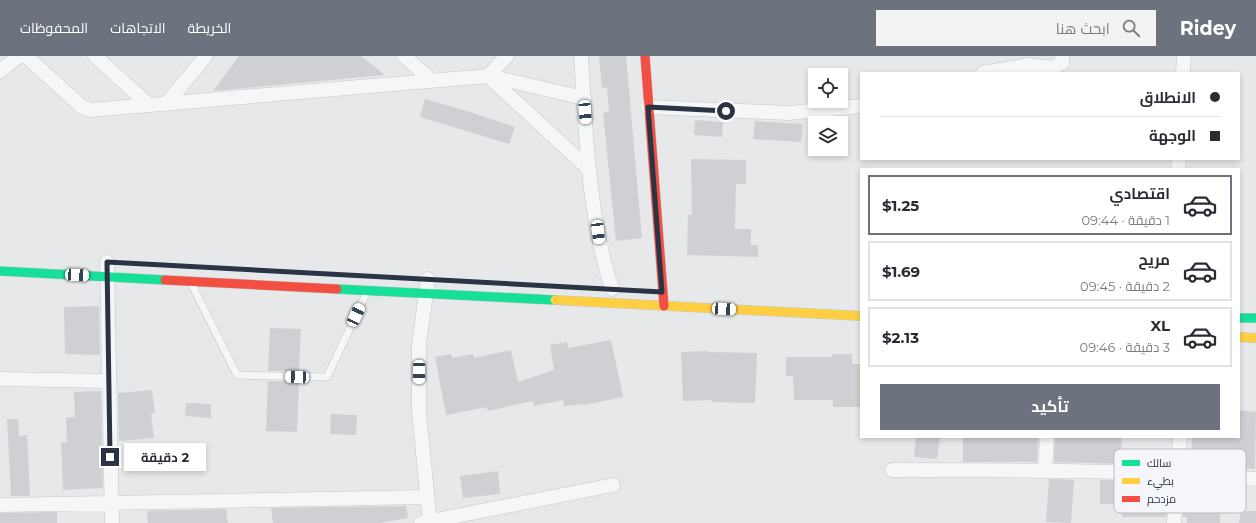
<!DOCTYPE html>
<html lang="ar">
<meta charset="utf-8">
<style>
:root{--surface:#fff;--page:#f2f2f3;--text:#2b2b33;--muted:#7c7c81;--line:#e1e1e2;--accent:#6c737f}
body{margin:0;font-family:Montserrat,Cairo,sans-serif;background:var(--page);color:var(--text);direction:rtl;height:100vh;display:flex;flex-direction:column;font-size:15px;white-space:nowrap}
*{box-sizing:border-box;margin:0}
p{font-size:13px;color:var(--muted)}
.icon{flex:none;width:22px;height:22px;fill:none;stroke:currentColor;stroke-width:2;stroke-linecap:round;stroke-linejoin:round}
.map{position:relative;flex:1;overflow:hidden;direction:ltr}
.sheet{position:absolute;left:860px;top:112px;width:380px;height:270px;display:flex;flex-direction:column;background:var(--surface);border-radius:0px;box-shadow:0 2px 6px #0003;direction:rtl}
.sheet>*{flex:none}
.guide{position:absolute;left:860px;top:16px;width:380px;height:88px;border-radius:0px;box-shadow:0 2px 6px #0003;direction:rtl;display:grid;align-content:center;height:88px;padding:0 20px;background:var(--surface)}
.buttons{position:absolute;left:808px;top:12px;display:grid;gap:8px}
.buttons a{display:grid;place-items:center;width:40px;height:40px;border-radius:0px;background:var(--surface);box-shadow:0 2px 6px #0003;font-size:20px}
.end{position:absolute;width:18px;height:18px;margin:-9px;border:5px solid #2b3445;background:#fff;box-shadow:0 0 0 2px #fff}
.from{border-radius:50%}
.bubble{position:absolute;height:28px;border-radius:0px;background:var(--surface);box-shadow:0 2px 6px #0003;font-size:13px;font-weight:700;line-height:28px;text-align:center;direction:rtl}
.car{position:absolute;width:12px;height:24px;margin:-12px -6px;border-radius:5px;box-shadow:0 0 3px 1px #0007;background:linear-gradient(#fff 24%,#345 0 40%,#fff 0 76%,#345 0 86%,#fff 0)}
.guide b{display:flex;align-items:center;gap:14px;height:38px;font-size:15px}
.guide b+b{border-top:1px solid var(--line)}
.guide i{width:10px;height:10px;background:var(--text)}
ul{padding:7px 0 0;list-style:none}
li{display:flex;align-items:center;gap:12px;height:60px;margin:0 8px 6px;padding:0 12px;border:2px solid var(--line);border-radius:0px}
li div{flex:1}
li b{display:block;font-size:15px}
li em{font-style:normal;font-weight:700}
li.on{border-color:var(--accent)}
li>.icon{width:36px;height:36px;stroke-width:1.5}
.primary-button{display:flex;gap:8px;margin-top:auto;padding:8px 20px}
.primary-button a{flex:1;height:46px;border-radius:0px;background:var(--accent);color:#fff;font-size:16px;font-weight:700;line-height:46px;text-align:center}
header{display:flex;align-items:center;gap:24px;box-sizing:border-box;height:56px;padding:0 20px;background:var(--accent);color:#fff}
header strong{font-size:19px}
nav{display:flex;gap:22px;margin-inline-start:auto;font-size:14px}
.search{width:280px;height:36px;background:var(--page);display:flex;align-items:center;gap:10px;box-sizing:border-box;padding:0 14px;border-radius:0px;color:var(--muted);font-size:15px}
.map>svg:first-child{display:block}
.building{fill:#ced0d3}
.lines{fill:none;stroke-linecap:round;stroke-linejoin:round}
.lane-casing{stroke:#c4c6c8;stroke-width:8}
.street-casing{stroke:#c4c6c8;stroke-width:15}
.fast-casing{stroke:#c4c6c8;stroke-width:10}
.slow-casing{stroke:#c4c6c8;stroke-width:10}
.jam-casing{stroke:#c4c6c8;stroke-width:10}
.lane{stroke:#f5f6f7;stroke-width:7}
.street{stroke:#f5f6f7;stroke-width:14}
.fast{stroke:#16e098;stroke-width:9}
.slow{stroke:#ffcf43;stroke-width:9}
.jam{stroke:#f24e42;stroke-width:9}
.route{stroke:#2b3445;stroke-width:5}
.key{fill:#f4f6f9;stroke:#b8bcc3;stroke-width:1}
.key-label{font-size:11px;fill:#2b3445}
</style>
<header>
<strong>Ridey</strong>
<div class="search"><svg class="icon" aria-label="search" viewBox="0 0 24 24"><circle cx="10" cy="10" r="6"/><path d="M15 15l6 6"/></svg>ابحث هنا</div>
<nav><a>الخريطة</a><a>الاتجاهات</a><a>المحفوظات</a></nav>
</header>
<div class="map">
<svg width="1256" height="467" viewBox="0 0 1256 467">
<rect width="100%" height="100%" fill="#e6e8ea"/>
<path class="building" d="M239 0H361L385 19 213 35Z
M599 0H626L642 182 616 185 603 57 609 56 607 31 602 32Z
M425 43 467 55 515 71 509 88 420 61Z
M695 64 723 66 722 81 694 79Z
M755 65 803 68 801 86 753 83Z
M691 103 746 104V128H736L735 173H751V189H758V201L687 199 688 159H692Z
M99 250 100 299 65 298 64 251Z
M270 272 301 273 299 315H268Z
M611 284 623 341 584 349V348L564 350 563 344 534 350 533 345 488 355 487 351 446 359 435 301 451 298 452 302 473 298 474 302 511 294 518 326 554 314 550 289 567 286 568 292Z
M708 295V296L757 297 755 347 712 346V344L683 345 681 296Z
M832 298H852V308H861V351H833V344H794L793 320H786V301H832Z
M268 325H299L297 376 266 375Z
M152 334 155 357 151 358 154 382 119 385 118 337Z
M101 335 103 432 63 434 61 386H67L66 362 75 361 74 336Z
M186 347 211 348V362L185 360Z
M1239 354 1256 356 1255 413 1191 411 1192 381H1239Z
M331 358 357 359 356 379 330 378Z
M7 363H18L19 380 27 379 30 440H11Z
M916 381H940L937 403 914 401Z
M963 381H1038L1037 406H963Z
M1055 381H1121L1123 408 1054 406Z
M498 415 500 438 463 442 460 420Z
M1049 423 1074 424 1071 467 1046 466Z
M1100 424 1168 426 1166 461H1122V448H1100Z
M1185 427 1220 429V467H1187V461H1183Z
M406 450 408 462 380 467H273L271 452Z
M226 453 228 467H148L147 455Z
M1241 455H1256V467H1239Z
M57 456V467H0V457Z"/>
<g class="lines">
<defs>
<path id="lane" d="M192 229 237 319 327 321 366 238"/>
<path id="street" d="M26 0 82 51 91 54 488 20 590 114
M95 0 149 49
M404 0 431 24
M581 0C586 77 588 159 612 233
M0 15 19 0
M983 17 1028 9 1052 12 1062 7V0
M1183 17 1184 0
M488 20 507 0
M489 20 584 42
M167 47 206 0
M648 51 789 57 861 50
M1178 113 1179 103
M107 206 112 467
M428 223 419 288V356L430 467
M0 323 109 325
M892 414C1014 414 1135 414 1256 423
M1045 414 1047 381
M0 449 426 441
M421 467 613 429
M1174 467 1180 381"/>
<path id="fast" d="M0 215 165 224
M337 233 555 244
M1239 262H1256"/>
<path id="slow" d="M555 244 861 260
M1239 281 1256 282"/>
<path id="jam" d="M645 0 664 250
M165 224 337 233"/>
</defs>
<use href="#lane" class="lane-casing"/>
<use href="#street" class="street-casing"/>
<use href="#fast" class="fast-casing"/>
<use href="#slow" class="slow-casing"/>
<use href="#jam" class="jam-casing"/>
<use href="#lane" class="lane"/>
<use href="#street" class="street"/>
<use href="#fast" class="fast"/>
<use href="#slow" class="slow"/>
<use href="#jam" class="jam"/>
</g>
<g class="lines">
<path class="route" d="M110 401 107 206 662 236 648 51 726 55"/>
</g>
<rect x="1114" y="393" width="132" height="64" rx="6" class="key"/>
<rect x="1122" y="404" width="18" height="6" fill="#16e098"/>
<rect x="1122" y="422" width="18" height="6" fill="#ffcf43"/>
<rect x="1122" y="440" width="18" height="6" fill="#f24e42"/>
<g class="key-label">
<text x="1147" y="411">سالك</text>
<text x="1147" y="429">بطيء</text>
<text x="1147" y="447">مزدحم</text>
</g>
</svg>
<div class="buttons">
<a><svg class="icon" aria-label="locate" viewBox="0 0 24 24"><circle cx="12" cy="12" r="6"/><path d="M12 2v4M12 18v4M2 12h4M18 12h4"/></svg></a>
<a><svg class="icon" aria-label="layers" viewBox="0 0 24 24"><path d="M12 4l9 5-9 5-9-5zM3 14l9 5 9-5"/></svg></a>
</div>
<i class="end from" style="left:726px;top:55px"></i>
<i class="end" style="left:110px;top:401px"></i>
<div class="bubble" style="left:124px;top:387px;width:82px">2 دقيقة</div>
<i class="car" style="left:585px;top:56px;rotate:175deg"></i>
<i class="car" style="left:598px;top:176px;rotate:173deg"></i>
<i class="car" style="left:77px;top:219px;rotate:93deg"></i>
<i class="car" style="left:724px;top:253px;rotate:93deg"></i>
<i class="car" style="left:356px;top:259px;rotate:25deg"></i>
<i class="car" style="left:419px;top:316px;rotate:180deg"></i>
<i class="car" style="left:297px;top:321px;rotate:272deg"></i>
<div class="guide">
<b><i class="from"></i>الانطلاق</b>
<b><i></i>الوجهة</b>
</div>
<section class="sheet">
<ul>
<li class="on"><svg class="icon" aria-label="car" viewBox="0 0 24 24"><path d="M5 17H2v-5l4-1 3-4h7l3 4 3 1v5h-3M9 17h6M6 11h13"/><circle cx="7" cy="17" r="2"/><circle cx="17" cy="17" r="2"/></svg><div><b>اقتصادي</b><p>1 دقيقة · 09:44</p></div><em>$1.25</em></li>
<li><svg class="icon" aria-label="car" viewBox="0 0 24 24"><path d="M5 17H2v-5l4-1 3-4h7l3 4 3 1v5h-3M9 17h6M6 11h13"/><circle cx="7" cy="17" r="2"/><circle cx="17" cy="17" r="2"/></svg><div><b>مريح</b><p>2 دقيقة · 09:45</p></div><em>$1.69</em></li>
<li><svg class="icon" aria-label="car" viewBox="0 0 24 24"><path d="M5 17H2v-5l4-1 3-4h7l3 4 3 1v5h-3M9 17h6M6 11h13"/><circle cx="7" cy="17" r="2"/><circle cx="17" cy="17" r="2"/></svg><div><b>XL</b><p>3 دقيقة · 09:46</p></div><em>$2.13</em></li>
</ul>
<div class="primary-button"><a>تأكيد</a></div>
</section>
</div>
